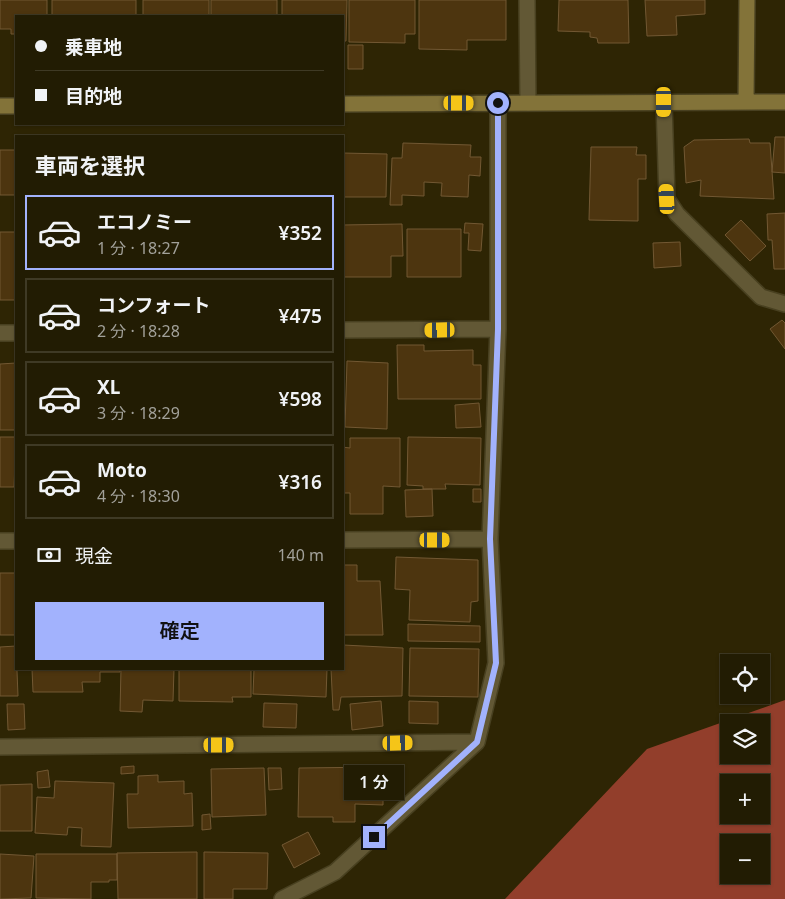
<!DOCTYPE html>
<html lang="ja">
<meta charset="utf-8">
<style>
:root{--surface:#221c03;--page:#2a250d;--text:#f1f3f6;--muted:#a2a19a;--line:#3f3a25;--accent:#a2b2fd}
body{margin:0;font-family:"Noto Sans","Noto Sans JP",sans-serif;background:var(--page);color:var(--text);height:100vh;display:flex;flex-direction:column;font-size:19px;white-space:nowrap}
*{box-sizing:border-box;margin:0}
p{font-size:16px;color:var(--muted)}
.icon{flex:none;width:28px;height:28px;fill:none;stroke:currentColor;stroke-width:2;stroke-linecap:round;stroke-linejoin:round}
.map{position:relative;flex:1;overflow:hidden}
.drawer{position:absolute;left:15px;top:135px;width:329px;height:535px;display:flex;flex-direction:column;background:var(--surface);border-radius:0px;box-shadow:0 1px 4px #0004,0 0 0 1px var(--line)}
.drawer>*{flex:none}
.banner{position:absolute;left:15px;top:15px;width:329px;height:110px;border-radius:0px;box-shadow:0 1px 4px #0004,0 0 0 1px var(--line);display:grid;align-content:center;height:110px;padding:0 20px;background:var(--surface)}
.controls{position:absolute;left:720px;top:654px;display:grid;gap:10px}
.controls a{display:grid;place-items:center;width:50px;height:50px;border-radius:0px;background:var(--surface);box-shadow:0 1px 4px #0004,0 0 0 1px var(--line);font-size:25px}
.end{position:absolute;width:22px;height:22px;margin:-11px;border:6px solid #a2b2fd;background:#111;box-shadow:0 0 0 2px #111}
.from{border-radius:50%}
.bubble{position:absolute;height:35px;border-radius:0px;background:var(--surface);box-shadow:0 1px 4px #0004,0 0 0 1px var(--line);font-size:16px;font-weight:600;line-height:35px;text-align:center}
.car{position:absolute;width:15px;height:30px;margin:-15px -8px;border-radius:6px;box-shadow:0 0 4px 1px #0007;background:linear-gradient(#f5c518 24%,#345 0 40%,#f5c518 0 76%,#345 0 86%,#f5c518 0)}
.banner b{display:flex;align-items:center;gap:18px;height:48px;font-size:19px}
.banner b+b{border-top:1px solid var(--line)}
.banner i{width:12px;height:12px;background:var(--text)}
ul{padding:0;list-style:none}
li{display:flex;align-items:center;gap:15px;height:75px;margin:0 10px 8px;padding:0 10px;border:2px solid var(--line);border-radius:0px}
li div{flex:1}
li b{display:block;font-size:19px}
li em{font-style:normal;font-weight:600}
li.current{border-color:var(--accent)}
li>.icon{width:45px;height:45px;stroke-width:1.5}
h2{padding:0 20px;font-size:22px;line-height:60px}
.pay{display:flex;align-items:center;gap:12px;height:55px;padding:0 20px;font-size:19px}
.pay p{margin-inline-start:auto}
.button{display:flex;gap:10px;margin-top:auto;padding:10px 20px}
.button a{flex:1;height:58px;border-radius:0px;background:var(--accent);color:#111;font-size:20px;font-weight:600;line-height:58px;text-align:center}
.map>svg:first-child{display:block}
.forest{fill:#923e2b;fill-rule:evenodd}
.building{fill:#4d350f;stroke:#725833}
.lines{fill:none;stroke-linecap:round;stroke-linejoin:round}
.street-casing{stroke:#484020;stroke-width:18}
.secondary-casing{stroke:#484020;stroke-width:18}
.street{stroke:#625835;stroke-width:15}
.secondary{stroke:#837339;stroke-width:15}
.route{stroke:#a2b2fd;stroke-width:6}
</style>
<div class="map">
<svg width="785" height="899" viewBox="0 0 785 899">
<rect width="100%" height="100%" fill="#2e2504"/>
<path class="forest" d="M785 700V899H505L647 749ZM729 722H761V755H729ZM729 782H761V815H729ZM729 842H761V875H729Z"/>
<path class="building" d="M0 0H47V16H16V34H11V29H0Z
M52 0H136V16H52Z
M143 0H209V16H143Z
M211 0H277V16H211Z
M282 0H347L346 41H342V16H282Z
M349 0H415V34H405V43L349 42Z
M419 0H506V40H467V50L419 49Z
M559 0H628L629 43H598L597 38 590 37V32L558 31Z
M645 0H705V14L676 16 677 35 647 36Z
M348 45H363V69H348Z
M775 137H785V173L772 172Z
M749 139 750 143H770L774 199 700 196 701 180 686 183 684 147 694 140Z
M403 143 471 145 470 157H481L480 176 469 175 468 197 441 196 442 183 424 182V196L402 195V205H390L392 158H402Z
M591 147H637L636 155H646V179H638V221L589 220Z
M0 150H16V195H0Z
M342 153 387 154 386 197H342Z
M785 213V269H774L772 240H768L767 214Z
M741 220 766 246 750 261 725 235Z
M465 223 483 224 481 251 468 250 469 233H464Z
M402 224 403 256H391V277H342V225Z
M407 229H461V277H407Z
M0 232H15L16 300H0Z
M680 242 681 266 654 268 653 243Z
M782 320 785 323V349L770 329Z
M397 345H424V351L473 350V365H481V399H398Z
M347 361 388 363 387 429 345 427Z
M16 363V430H0V364Z
M479 403 481 427 456 428 455 405Z
M0 437H16L14 487H0Z
M408 437 481 438 480 485 445 484 446 489H423V486L407 485Z
M350 438H400V487L383 486V514H350V493H342V447L350 448Z
M432 489 433 516 406 517 405 490Z
M473 489H481V502H473Z
M396 557 478 560V601L471 602 470 622 409 620 410 590 395 589Z
M342 565H357V581H380L383 635H342Z
M0 573H16V635H0Z
M408 624 480 626V642L408 641Z
M343 645 403 648 402 696 341 697 339 710H333L331 669H342Z
M16 646 18 696H0V647Z
M410 648 479 649 478 697 409 696Z
M32 669H120V672H100V682H82L83 692H33Z
M121 669H174L173 701 143 700 142 712 120 711Z
M179 669H251V697H232L233 702 179 701Z
M254 669H327L326 697 253 694Z
M381 701 383 726 352 730 350 704Z
M409 701 438 702V724L409 723Z
M264 703 297 704 296 728 263 727Z
M7 704H24L25 729 8 730Z
M134 766V773L121 774V767Z
M383 767V805L355 804V822H333V817H298L299 768Z
M264 768 266 815 212 817 211 769Z
M268 768H281L282 789 269 790Z
M48 770 50 787 38 788 37 772Z
M158 775V782L184 781V794L192 793 193 826 128 828 127 794H138V776Z
M55 781 114 783 111 847 81 846 82 828 68 827 67 835 35 833 37 797 54 798Z
M32 784V831H0V785Z
M210 814 211 829 202 830V815Z
M308 832 320 854 294 868 282 845Z
M197 852V899H118L117 853Z
M204 852 268 853 267 889H233V899H204Z
M0 854 34 856 31 898 0 899Z
M36 854H117V880H109V882H91V899L36 898Z"/>
<g class="lines">
<defs>
<path id="street" d="M527 0 528 103
M664 102 667 199 677 214 761 297 785 304
M342 330 498 329
M0 333H16
M342 540 490 539
M0 541H16
M0 747 477 742
M282 899 335 872 477 742 496 663 490 539 498 329V103"/>
<path id="secondary" d="M746 102 747 0
M342 104 785 102
M0 106H16"/>
</defs>
<use href="#street" class="street-casing"/>
<use href="#secondary" class="secondary-casing"/>
<use href="#street" class="street"/>
<use href="#secondary" class="secondary"/>
</g>
<g class="lines">
<path class="route" d="M374 837 477 742 496 663 490 539 498 329V103"/>
</g>
</svg>
<div class="controls">
<a><svg class="icon" aria-label="locate" viewBox="0 0 24 24"><circle cx="12" cy="12" r="6"/><path d="M12 2v4M12 18v4M2 12h4M18 12h4"/></svg></a>
<a><svg class="icon" aria-label="layers" viewBox="0 0 24 24"><path d="M12 4l9 5-9 5-9-5zM3 14l9 5 9-5"/></svg></a>
<a>+</a>
<a>−</a>
</div>
<i class="end from" style="left:498px;top:103px"></i>
<i class="end" style="left:374px;top:837px"></i>
<div class="bubble" style="left:344px;top:765px;width:60px">1 分</div>
<i class="car" style="left:664px;top:102px;rotate:180deg"></i>
<i class="car" style="left:459px;top:103px;rotate:90deg"></i>
<i class="car" style="left:667px;top:199px;rotate:357deg"></i>
<i class="car" style="left:440px;top:330px;rotate:269deg"></i>
<i class="car" style="left:435px;top:540px;rotate:90deg"></i>
<i class="car" style="left:398px;top:743px;rotate:89deg"></i>
<i class="car" style="left:219px;top:745px;rotate:90deg"></i>
<div class="banner">
<b><i class="from"></i>乗車地</b>
<b><i></i>目的地</b>
</div>
<section class="drawer">
<h2>車両を選択</h2>
<ul>
<li class="current"><svg class="icon" aria-label="car" viewBox="0 0 24 24"><path d="M5 17H2v-5l4-1 3-4h7l3 4 3 1v5h-3M9 17h6M6 11h13"/><circle cx="7" cy="17" r="2"/><circle cx="17" cy="17" r="2"/></svg><div><b>エコノミー</b><p>1 分 · 18:27</p></div><em>¥352</em></li>
<li><svg class="icon" aria-label="car" viewBox="0 0 24 24"><path d="M5 17H2v-5l4-1 3-4h7l3 4 3 1v5h-3M9 17h6M6 11h13"/><circle cx="7" cy="17" r="2"/><circle cx="17" cy="17" r="2"/></svg><div><b>コンフォート</b><p>2 分 · 18:28</p></div><em>¥475</em></li>
<li><svg class="icon" aria-label="car" viewBox="0 0 24 24"><path d="M5 17H2v-5l4-1 3-4h7l3 4 3 1v5h-3M9 17h6M6 11h13"/><circle cx="7" cy="17" r="2"/><circle cx="17" cy="17" r="2"/></svg><div><b>XL</b><p>3 分 · 18:29</p></div><em>¥598</em></li>
<li><svg class="icon" aria-label="car" viewBox="0 0 24 24"><path d="M5 17H2v-5l4-1 3-4h7l3 4 3 1v5h-3M9 17h6M6 11h13"/><circle cx="7" cy="17" r="2"/><circle cx="17" cy="17" r="2"/></svg><div><b>Moto</b><p>4 分 · 18:30</p></div><em>¥316</em></li>
</ul>
<div class="pay"><svg class="icon" aria-label="cash" viewBox="0 0 24 24"><path d="M3 7h18v10H3z"/><circle cx="12" cy="12" r="2"/></svg>現金<p>140 m</p></div>
<div class="button"><a>確定</a></div>
</section>
</div>
